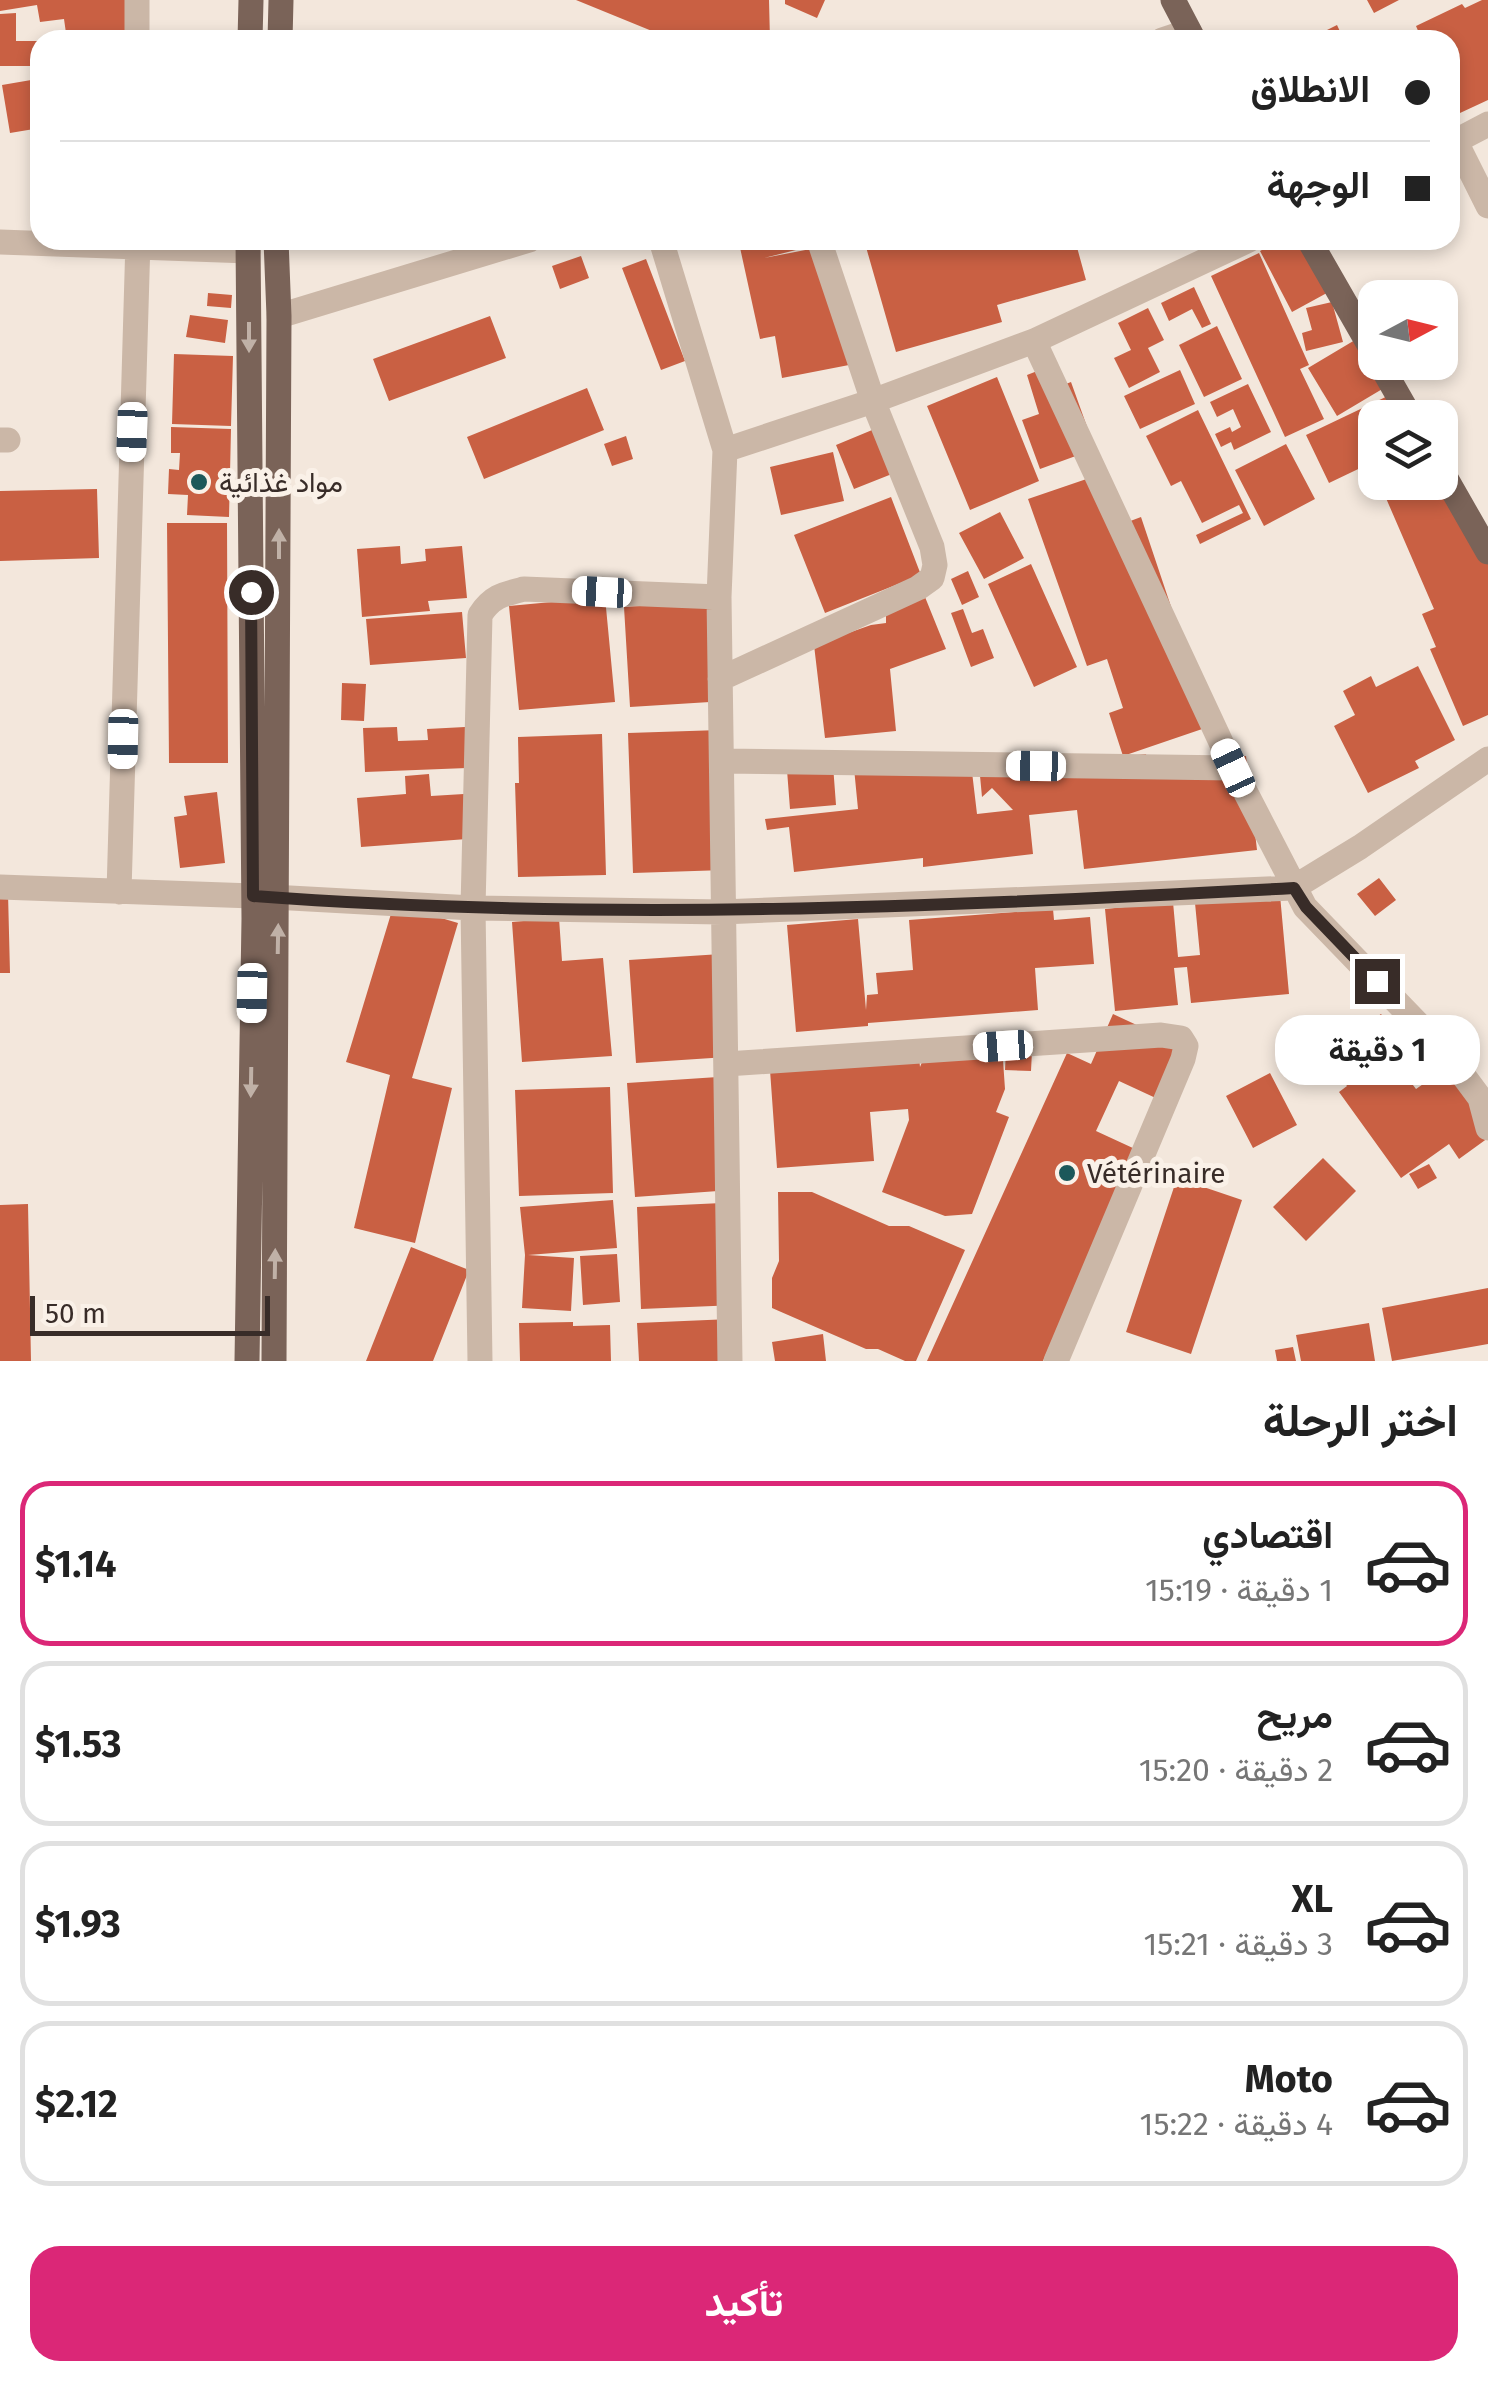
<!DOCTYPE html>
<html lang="ar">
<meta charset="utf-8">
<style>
:root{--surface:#fff;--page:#f2f2f2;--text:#222;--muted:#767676;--line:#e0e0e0;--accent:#db2777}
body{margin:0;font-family:"Fira Sans",Vazirmatn,sans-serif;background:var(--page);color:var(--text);direction:rtl;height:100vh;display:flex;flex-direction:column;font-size:38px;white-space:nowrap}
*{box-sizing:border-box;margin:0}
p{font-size:32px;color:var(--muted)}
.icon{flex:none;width:55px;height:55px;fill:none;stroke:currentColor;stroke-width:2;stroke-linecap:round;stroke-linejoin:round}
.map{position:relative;height:1361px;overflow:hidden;direction:ltr}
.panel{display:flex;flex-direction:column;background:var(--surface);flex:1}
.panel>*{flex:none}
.top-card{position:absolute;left:30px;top:30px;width:1430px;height:220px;border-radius:30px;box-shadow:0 5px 15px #0003;direction:rtl;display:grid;align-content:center;height:220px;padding:0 30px;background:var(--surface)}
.needle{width:65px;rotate:83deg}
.buttons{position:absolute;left:1358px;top:280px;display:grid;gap:20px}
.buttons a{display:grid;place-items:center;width:100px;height:100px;border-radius:20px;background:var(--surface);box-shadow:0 5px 15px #0003;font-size:50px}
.scale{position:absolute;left:30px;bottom:25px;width:240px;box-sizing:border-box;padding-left:10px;border:5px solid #382c28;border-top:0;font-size:28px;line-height:35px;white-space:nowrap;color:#382c28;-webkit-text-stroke:8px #faf1e8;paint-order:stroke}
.end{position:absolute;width:45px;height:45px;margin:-22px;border:12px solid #382c28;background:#fff;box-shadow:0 0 0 5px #fff}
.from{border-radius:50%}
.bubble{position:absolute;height:70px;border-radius:30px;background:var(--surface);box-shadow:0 5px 15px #0003;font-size:32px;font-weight:700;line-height:70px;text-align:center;direction:rtl}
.car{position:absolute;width:30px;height:60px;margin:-30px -15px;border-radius:12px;box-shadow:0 0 8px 2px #0007;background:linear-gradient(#fff 24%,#345 0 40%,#fff 0 76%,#345 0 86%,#fff 0)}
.top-card b{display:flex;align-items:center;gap:35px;height:95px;font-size:38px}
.top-card b+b{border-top:2px solid var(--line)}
.top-card i{width:25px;height:25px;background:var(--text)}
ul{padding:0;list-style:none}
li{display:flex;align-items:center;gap:30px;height:165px;margin:0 20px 15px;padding:0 10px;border:5px solid var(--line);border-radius:30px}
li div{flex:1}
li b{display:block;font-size:38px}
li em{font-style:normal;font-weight:700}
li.on{border-color:var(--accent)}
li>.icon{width:90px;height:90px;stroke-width:1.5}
h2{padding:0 30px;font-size:45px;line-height:120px}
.button{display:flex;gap:20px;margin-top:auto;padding:20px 30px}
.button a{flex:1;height:115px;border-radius:30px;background:var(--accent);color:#fff;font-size:40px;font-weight:700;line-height:115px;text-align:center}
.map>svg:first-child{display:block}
.building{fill:#c96043}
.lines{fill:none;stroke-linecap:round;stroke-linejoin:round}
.street{stroke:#cbb7a7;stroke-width:25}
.primary{stroke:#7a6358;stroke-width:25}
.oneway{fill:#c0b1a7}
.route{stroke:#382c28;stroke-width:12}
.poi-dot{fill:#1c585a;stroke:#faf1e8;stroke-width:4}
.labels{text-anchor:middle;stroke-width:10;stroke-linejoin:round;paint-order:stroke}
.poi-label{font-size:28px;fill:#382c28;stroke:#faf1e8;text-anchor:start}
</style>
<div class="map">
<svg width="1488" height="1361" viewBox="0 0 1488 1361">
<rect width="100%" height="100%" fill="#f3e7dc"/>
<path class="building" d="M0 0H136L135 40H67L64 19 40 22 37 5 0 11Z
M576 0H769L770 40H674Z
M785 0H825L817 18 785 4Z
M1367 0H1399L1374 13Z
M1482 0H1488V100L1460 113 1450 92V40H1422L1416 26 1462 4 1465 8Z
M16 13V41H39V66H0V14Z
M1337 25 1344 40H1324L1321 33Z
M37 79 40 128 10 133 2 85Z
M745 240H806L808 247 764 258 826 246 849 365 782 378 775 336 760 339 739 243Z
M864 240H1075L1086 280 997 305 1002 322 896 352Z
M1280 240H1310L1336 288 1292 312 1260 251Z
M1259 253 1309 365 1300 369 1324 419 1285 437 1211 276Z
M581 256 589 278 560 289 552 266Z
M646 259 685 361 661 370 622 268Z
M1194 287 1211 324 1202 328 1192 309 1169 321 1161 303Z
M208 293 232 295 231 308 207 306Z
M1332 302 1343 342 1306 351 1302 333 1312 330 1306 308Z
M1148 308 1164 340 1148 348 1160 372 1129 388 1114 358 1131 350 1118 323Z
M190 315 228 320 225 343 186 337Z
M490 316 506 358 389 401 373 359Z
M1217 326 1242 379 1204 397 1179 345Z
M1355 340 1384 388 1337 416 1308 368Z
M174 354 233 356 231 426 172 424Z
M1050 366 1058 387 1071 382 1095 449 1040 469 1022 420 1039 414 1027 375Z
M1180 370 1195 404 1140 429 1124 396Z
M997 377 1039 481 970 510 927 406Z
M1248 384 1271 432 1234 450 1231 442 1221 447 1215 434 1230 427 1232 432 1241 427 1233 409 1217 417 1210 402Z
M587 388 604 430 484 479 467 437Z
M1394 393 1406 418H1375V461L1329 483 1306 435Z
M1198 410 1251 519 1200 544 1196 535 1243 513 1239 505 1202 523 1181 481 1171 486 1146 436Z
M889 423 907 468 854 489 836 445Z
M171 427 231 429 229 517 187 515 188 495 168 494 169 469 179 470 180 453H171Z
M626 436 633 459 612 466 604 444Z
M1286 444 1315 499 1264 526 1235 470Z
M833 452 844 501 781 515 770 467Z
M1107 472 1125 523 1141 517 1211 726 1123 756 1109 713 1123 708 1107 659 1087 666 1028 499Z
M1379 482H1440L1488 552V715L1463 726 1430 649 1436 647 1422 614 1434 609Z
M97 489 99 558 0 561V491Z
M891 497 921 575 825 613 794 535Z
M1000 512 1024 558 984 579 959 533Z
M167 523H227L228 763H169Z
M400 546 401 564 426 561 425 549 462 546 467 598 428 601 430 611 362 617 357 549Z
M1031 564 1077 667 1034 687 988 584Z
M968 571 979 597 962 605 951 579Z
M605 597 615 702 519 710 509 606Z
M925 597 946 649 890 669 896 731 825 738 814 645 871 625 886 623V612Z
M719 601 726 701 630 707 624 607Z
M963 609 972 633 983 629 994 658 971 667 951 613Z
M462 612 466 658 370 665 366 619Z
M1418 666 1455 740 1415 761 1419 768 1368 793 1334 726 1355 715 1343 691 1371 676 1376 687Z
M342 683 366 684 364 721 341 720Z
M397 727 398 741 428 740 427 729 465 727 467 768 365 772 363 728Z
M720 730 725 870 633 873 628 733Z
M602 734 606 875 518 877 515 783H519L518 737Z
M1146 754 1148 767 1246 756 1257 850 1084 869 1077 810 1029 815 1033 854 923 867V858L794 872 789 827 767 830 765 819 858 809 854 768 970 755 977 814 1013 810 992 788 982 797 979 765 1017 768Z
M833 765 836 805 790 809 787 770Z
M429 774 431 796 464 794 467 839 361 847 357 798 406 794 405 776Z
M217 792 225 863 180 868 174 817 187 815 184 796Z
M1379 878 1396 900 1375 916 1357 894Z
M0 893H8L10 973H0Z
M1280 895 1289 994 1191 1003 1187 967 1174 968 1178 1005 1115 1011 1105 909 1173 902 1178 957 1200 955 1195 903Z
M394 904 458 923 412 1078 452 1088 415 1243 354 1228 390 1075 346 1062Z
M1053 909 1054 920 1090 917 1094 964 1035 968 1038 1010 868 1023V1026L796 1032 787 925 858 919 866 1010 867 995 878 994 876 973 913 970 909 920Z
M559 918 562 961 603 958 612 1056 522 1062 512 922Z
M721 954 727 1057 636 1063 629 960Z
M1113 1014 1184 1047 1160 1100 1119 1081 1096 1131 1135 1149 1043 1361H927L1067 1053 1091 1064Z
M1381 1014 1398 1037 1373 1055 1394 1085 1402 1079 1380 1053 1412 1027 1434 1054 1407 1077 1416 1089 1452 1064 1488 1138 1459 1159 1449 1144 1401 1178 1339 1092 1347 1086 1331 1064 1349 1051 1343 1042Z
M918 1046 920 1067 926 1052 1002 1046 1005 1089 996 1112 1009 1117 972 1214 945 1216 882 1192 909 1120 908 1109 870 1112 874 1161 777 1168 769 1056Z
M1006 1050 1032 1051 1031 1071 1005 1070Z
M1270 1073 1297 1125 1253 1148 1226 1096Z
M733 1076 732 1190 635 1197 627 1083Z
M610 1087 613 1193 519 1196 515 1090Z
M1323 1158 1356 1191 1306 1241 1273 1207Z
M1429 1164 1437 1178 1418 1189 1409 1174Z
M1177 1178 1242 1200 1191 1354 1126 1332Z
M778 1192H812L889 1226H909L965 1250 916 1361H905L878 1349H866L772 1308V1278L779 1261Z
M613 1200 617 1248 528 1255 574 1258 571 1311 522 1308 525 1255 520 1207Z
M722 1203 737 1305 641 1309 637 1207Z
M28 1204 31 1361H0V1205Z
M411 1247 469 1270 433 1361H366Z
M617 1254 620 1302 583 1305 580 1256Z
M1488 1288V1344L1392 1361 1382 1308Z
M731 1319 733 1361H639L637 1323Z
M573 1322V1326L610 1325 611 1361H520L519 1323Z
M1369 1323 1375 1361H1301L1296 1335Z
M823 1334 826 1361H775L772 1342Z
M1293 1347 1296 1361H1277L1275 1350Z"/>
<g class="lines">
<path class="street" d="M137 0V40
M1162 40 1189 31
M1456 142 1488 206
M1450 144 1488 124
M661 240 725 450 873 401 1034 341 1249 240
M0 242 248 251
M279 316 529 240
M1034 341 1233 768 1305 907 1448 1055 1480 1098 1488 1128
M0 440H8
M725 450 719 597 730 1361
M720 679 918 588 932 578 935 565 932 547 873 401 819 240
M722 761 1233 768
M0 887 253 896 473 908 722 912 1293 888 1360 847 1488 759
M119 892 138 240
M726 1064 1161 1035 1181 1038 1186 1046 1183 1059 1056 1361
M480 1361 473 908 480 615C492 596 504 594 524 589L719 597"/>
<path class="primary" d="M1173 0 1194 40
M250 40 251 0
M280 40 281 0
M1309 240 1375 355
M1379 362 1411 418
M1440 468 1488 552
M247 1361 254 919 248 240
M274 1361 279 316 276 240"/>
</g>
<defs><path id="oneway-solid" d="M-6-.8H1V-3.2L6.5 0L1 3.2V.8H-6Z" transform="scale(2.5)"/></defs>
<g class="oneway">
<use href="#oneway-solid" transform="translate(249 337) rotate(90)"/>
<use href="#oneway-solid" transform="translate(279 544) rotate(-90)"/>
<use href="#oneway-solid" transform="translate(278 939) rotate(-89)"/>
<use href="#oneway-solid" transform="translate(251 1082) rotate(91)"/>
<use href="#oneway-solid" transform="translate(275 1264) rotate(-89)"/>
</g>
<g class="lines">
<path class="route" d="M251 592 253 896C599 922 947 907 1294 888L1306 907 1377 981"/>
</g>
<g class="poi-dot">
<circle cx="199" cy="482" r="10"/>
<circle cx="1067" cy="1173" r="10"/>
</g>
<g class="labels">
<g class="poi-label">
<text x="219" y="492">مواد غذائية</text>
<text x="1087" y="1183">Vétérinaire</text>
</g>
</g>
</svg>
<div class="buttons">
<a><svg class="needle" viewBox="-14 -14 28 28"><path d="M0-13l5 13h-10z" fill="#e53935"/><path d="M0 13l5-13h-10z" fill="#767676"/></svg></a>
<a><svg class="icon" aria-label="layers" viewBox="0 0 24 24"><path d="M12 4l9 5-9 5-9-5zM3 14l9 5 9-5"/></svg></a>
</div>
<div class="scale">50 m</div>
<i class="end from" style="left:251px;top:592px"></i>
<i class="end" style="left:1377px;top:981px"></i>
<div class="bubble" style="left:1275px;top:1015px;width:205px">1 دقيقة</div>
<i class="car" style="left:132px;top:432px;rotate:182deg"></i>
<i class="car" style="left:602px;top:592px;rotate:273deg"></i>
<i class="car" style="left:123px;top:739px;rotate:181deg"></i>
<i class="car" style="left:1036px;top:766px;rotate:271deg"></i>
<i class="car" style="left:1233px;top:768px;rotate:335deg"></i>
<i class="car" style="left:252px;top:993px;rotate:181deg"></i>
<i class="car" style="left:1003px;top:1046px;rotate:266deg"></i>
<div class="top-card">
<b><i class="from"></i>الانطلاق</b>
<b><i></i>الوجهة</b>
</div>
</div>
<section class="panel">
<h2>اختر الرحلة</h2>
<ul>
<li class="on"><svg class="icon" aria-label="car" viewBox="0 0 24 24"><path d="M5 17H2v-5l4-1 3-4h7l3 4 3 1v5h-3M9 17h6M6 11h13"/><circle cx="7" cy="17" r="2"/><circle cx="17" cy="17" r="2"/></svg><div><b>اقتصادي</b><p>1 دقيقة · 15:19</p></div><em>$1.14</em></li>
<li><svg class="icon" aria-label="car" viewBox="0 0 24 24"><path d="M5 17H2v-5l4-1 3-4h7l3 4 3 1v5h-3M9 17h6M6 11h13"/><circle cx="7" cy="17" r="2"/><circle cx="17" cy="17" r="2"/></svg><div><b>مريح</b><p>2 دقيقة · 15:20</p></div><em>$1.53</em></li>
<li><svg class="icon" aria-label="car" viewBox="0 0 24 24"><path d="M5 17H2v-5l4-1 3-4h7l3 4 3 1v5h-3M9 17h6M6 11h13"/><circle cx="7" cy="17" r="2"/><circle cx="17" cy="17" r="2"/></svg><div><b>XL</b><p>3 دقيقة · 15:21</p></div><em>$1.93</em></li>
<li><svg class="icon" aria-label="car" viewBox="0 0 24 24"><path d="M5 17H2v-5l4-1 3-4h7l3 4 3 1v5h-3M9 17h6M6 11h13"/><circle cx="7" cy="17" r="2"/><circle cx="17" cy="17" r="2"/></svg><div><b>Moto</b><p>4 دقيقة · 15:22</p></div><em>$2.12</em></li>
</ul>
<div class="button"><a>تأكيد</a></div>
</section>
